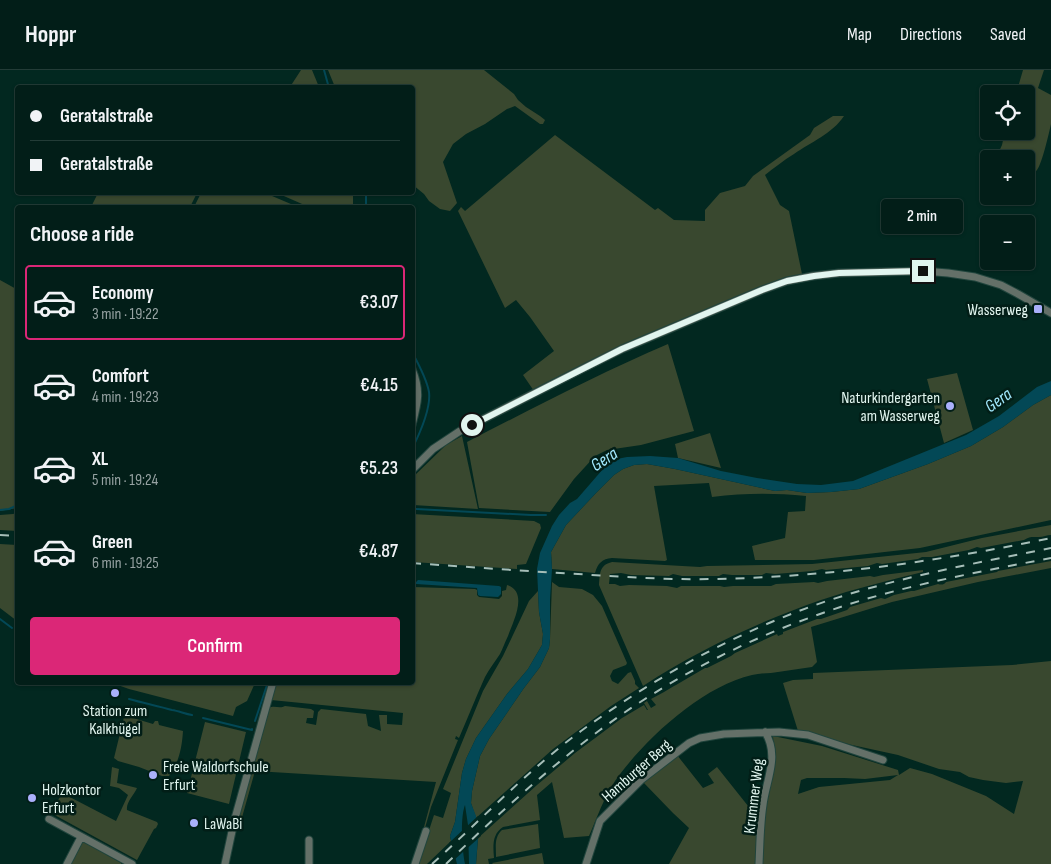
<!DOCTYPE html>
<meta charset="utf-8">
<style>
:root{--surface:#021e18;--page:#102b25;--text:#f1f3f6;--muted:#96a2a2;--line:#233c37;--accent:#db2777}
body{margin:0;font-family:"Sofia Sans Condensed",sans-serif;background:var(--page);color:var(--text);height:100vh;display:flex;flex-direction:column;font-size:19px;white-space:nowrap}
*{box-sizing:border-box;margin:0}
p{font-size:16px;color:var(--muted)}
.icon{flex:none;width:28px;height:28px;fill:none;stroke:currentColor;stroke-width:2;stroke-linecap:round;stroke-linejoin:round}
.map{position:relative;flex:1;overflow:hidden}
.panel{position:absolute;left:15px;top:135px;width:400px;height:480px;display:flex;flex-direction:column;background:var(--surface);border-radius:5px;box-shadow:0 1px 4px #0004,0 0 0 1px var(--line)}
.panel>*{flex:none}
.top-card{position:absolute;left:15px;top:15px;width:400px;height:110px;border-radius:5px;box-shadow:0 1px 4px #0004,0 0 0 1px var(--line);display:grid;align-content:center;height:110px;padding:0 15px;background:var(--surface)}
.controls{position:absolute;left:980px;top:15px;display:grid;gap:10px}
.controls a{display:grid;place-items:center;width:55px;height:55px;border-radius:5px;background:var(--surface);box-shadow:0 1px 4px #0004,0 0 0 1px var(--line);font-size:25px}
.end{position:absolute;width:22px;height:22px;margin:-11px;border:6px solid #e1f5ef;background:#111;box-shadow:0 0 0 2px #111}
.from{border-radius:50%}
.bubble{position:absolute;height:35px;border-radius:5px;background:var(--surface);box-shadow:0 1px 4px #0004,0 0 0 1px var(--line);font-size:16px;font-weight:600;line-height:35px;text-align:center}
.top-card b{display:flex;align-items:center;gap:18px;height:48px;font-size:19px}
.top-card b+b{border-top:1px solid var(--line)}
.top-card i{width:12px;height:12px;background:var(--text)}
ul{padding:0;list-style:none}
li{display:flex;align-items:center;gap:15px;height:75px;margin:0 10px 8px;padding:0 5px;border:2px solid transparent;border-radius:5px}
li div{flex:1}
li b{display:block;font-size:19px}
li em{font-style:normal;font-weight:600}
li.selected{border-color:var(--accent)}
li>.icon{width:45px;height:45px;stroke-width:1.5}
h2{padding:0 15px;font-size:22px;line-height:60px}
.primary-button{display:flex;gap:10px;margin-top:auto;padding:10px 15px}
.primary-button a{flex:1;height:58px;border-radius:5px;background:var(--accent);color:#fff;font-size:20px;font-weight:600;line-height:58px;text-align:center}
header{display:flex;align-items:center;gap:30px;box-sizing:border-box;height:70px;padding:0 25px;background:var(--surface);border-bottom:1px solid var(--line)}
header strong{font-size:24px}
nav{display:flex;gap:28px;margin-inline-start:auto;font-size:18px}
.map>svg:first-child{display:block}
.green{fill:#39482f;fill-rule:evenodd}
.water{fill:#034856}
.pier{fill:#022820}
.lines{fill:none;stroke-linecap:round;stroke-linejoin:round}
.stream{stroke:#034856;stroke-width:2}
.minor-casing{stroke:#21453d;stroke-width:9}
.minor{stroke:#647068;stroke-width:7}
.rail{stroke:#a6beb8;stroke-width:2;stroke-dasharray:9 9;stroke-linecap:butt}
.route{stroke:#e1f5ef;stroke-width:6}
.poi-dot{fill:#aab0fb;stroke:#021e17;stroke-width:2}
.labels{text-anchor:middle;stroke-width:5;stroke-linejoin:round;paint-order:stroke}
.poi-label{font-size:16px;fill:#e1f5ef;stroke:#021e17;text-anchor:start}
.street-label{font-size:16px;fill:#e1f5ef;stroke:#021e17}
.water-label{font-size:18px;font-style:italic;fill:#a2e9fe;stroke:#021e17}
</style>
<header>
<strong>Hoppr</strong>
<nav><a>Map</a><a>Directions</a><a>Saved</a></nav>
</header>
<div class="map">
<svg width="1051" height="794" viewBox="0 0 1051 794">
<rect width="100%" height="100%" fill="#022820"/>
<path class="green" d="M301 0H312L319 17H290Z
M328 0H484L514 24 518 30 526 37 540 46 545 50 543 54H540L515 36 507 39 485 54 466 64 453 74 443 92 457 133 450 141 440 139 429 131 424 124 413 115 412 18 335 17Z
M1023 0H1044L1038 18 1051 25C1051 34 1051 45 1051 54 1049 63 1042 94 1037 100 1034 104 1031 105 1026 105V89L996 88 1002 75 1005 61H1026V24H1016Z
M833 46H844C832 64 811 72 794 84 784 90 774 98 765 105L780 135 789 141 802 204 771 213 534 321 523 305 554 281 530 247 516 230 505 238 458 141 461 137 465 141 555 65 655 140 658 138 674 150 705 151V140L720 123 745 116 753 106 810 65 814 58Z
M98 123V122L197 123 190 137H91Z
M201 123H265L298 137H194Z
M277 123H353V137H309Z
M0 210 18 220 17 438 0 441Z
M668 274 694 361 641 375 607 380 595 386 574 409 550 442 479 438 467 372C533 338 600 303 668 274Z
M957 303 973 360 944 373 927 309Z
M1051 325V450L920 478 814 490H755L752 476 785 468 788 442 805 441 806 426C774 423 745 423 712 427L709 413 654 416 667 490 665 491 612 488C602 489 598 493 595 503L552 499 551 482 566 455 596 423 614 405 623 399 634 395 647 394 675 399 775 421 787 420 807 423 831 422 859 419 928 394 971 376 1003 357 1033 335Z
M710 363 721 398 678 388 675 374Z
M462 366 478 439 413 435V407L446 375Z
M17 443V461L0 460V445L13 444Z
M412 444 534 451 540 454 541 458 526 494 517 495V499L413 492Z
M1051 455V465C1047 465 1043 467 1039 467 1033 467 1030 466 1024 470L981 478 977 477 969 480 932 487H922L918 489 882 494 877 493 868 496 826 500 822 499 813 501 775 504 766 503 762 505H732L723 504 719 506H682L673 504 669 506 631 505 621 503 610 504 609 514H615L620 516 629 515 667 516 677 518 681 516H720L724 517 733 516H771L776 514 814 512 818 513 827 511 870 506 874 507 883 505 923 500V502C889 510 854 519 821 530 758 552 698 580 643 616L599 515C600 504 599 495 612 492L700 497 707 496 812 494 926 482 982 468Z
M0 474 17 475V551L0 538Z
M1051 491V498L978 512 892 532 811 557 817 592 812 597C798 599 785 601 771 603 764 603 758 604 752 605 701 617 645 669 615 711 604 727 597 748 589 766L564 768 552 712 537 725 540 750 503 757C492 764 493 776 494 788L488 789 489 794H476L478 768 537 715 575 683 622 648 644 635 647 640H648L644 633 647 631 651 638 656 635 651 629 664 622 674 616 676 615 705 598H707L731 586 735 583 777 564 778 566 783 564V562L817 549H821L847 540 850 537 881 528 885 529 894 525 911 521H914L938 514C941 515 944 515 946 512L997 502 998 501Z
M552 512 559 517 582 519 593 525 602 536 627 593 626 595 613 600 610 606 612 611 618 614 628 603 631 602 635 611V614L639 618 611 636 553 679 476 748 471 733 472 721 480 686 489 669 524 618 540 597 549 578 550 569Z
M507 515C529 522 513 552 508 566 505 572 503 578 500 584 495 592 489 599 485 607 476 627 468 647 459 668L456 666 455 669 458 670 431 737 425 758 424 757 436 712 255 701 241 751H238L269 638C274 635 280 639 285 636L311 639 314 641 313 648H307L306 653 316 655 318 642 321 639 366 644 368 656 381 661 379 645H387V654L402 655 403 643 271 630 276 613 412 612 413 517 475 519 477 520V525L479 527 499 529 502 526V521L506 520Z
M538 521 539 542 543 564 542 575 528 599 507 624 476 668 466 689 462 703 455 752 450 766 451 771 427 794H418L434 745 443 748 451 723 443 719 483 621 503 586 529 531Z
M1051 591V794H761L763 755 774 684 773 666 822 676 898 700 899 705 910 698 932 704 986 726 1014 744 1023 711 1006 713 983 710 969 707 960 702 939 699 898 685 852 675 798 661 783 613 793 610 813 609V603L1012 595ZM898 705 890 710 819 717 798 724 801 710 807 708H844L865 709Z
M112 613H255L247 631 236 637 233 646 129 619Z
M124 647H130L153 654 155 651H158L159 655 183 661C182 677 179 693 169 706H162L139 697 118 691 114 688Z
M205 652 246 662 229 734 187 723Z
M677 685 703 718 714 713 708 704 717 697 760 751 757 794H669L689 758 673 743 642 711Z
M112 697 119 699 117 713 137 718C134 725 126 732 127 740L157 752 158 754 156 758 154 759 137 790 51 743 62 723 116 751 128 725 119 718 110 716Z
M538 754 540 778 496 787C496 777 494 767 502 760Z
M82 771 121 793V794H70Z
M542 783 544 794H493L492 793Z"/>
<path class="water" d="M1051 311V325L1033 335 1003 357 971 376 928 394 859 419 831 422 807 423 787 420 775 421 675 399 647 394 634 395 623 399 614 405 596 423 566 455 551 482 552 499 550 530V569L549 578 540 597 524 618 489 669 480 686 472 721 471 733 476 746 478 768 476 794H469L468 755 465 735C460 748 462 780 465 794H457L450 766 455 752 462 703 466 689 476 668 507 624 528 599 542 575 543 564 539 542 537 499 540 483 552 456 559 445 570 433 577 429 603 399 617 389 627 387 650 386 678 388 721 401 757 408 797 414 821 415 853 411 966 365 999 346 1037 317Z
M418 510 499 516 501 517V524L498 527 480 526 478 525 477 518 416 514 415 513Z"/>
<path class="pier" d="M478 746 481 766 454 790 449 773 465 758 466 778 465 758Z"/>
<g class="lines">
<path class="stream" d="M324 0 329 18
M366 122V138
M412 282C418 293 427 310 429 322 431 338 419 365 412 379
M416 439 531 445H546
M0 440 9 439 18 435
M412 513H415
M0 549 12 558
M129 629C143 633 158 636 172 640 179 641 185 644 192 645
M203 648 252 660V659
M255 651 268 612"/>
<defs>
<path id="minor" d="M412 299C421 321 418 332 412 355
M412 400 433 379 460 361 582 299 622 279 762 220 787 211 813 206 839 203 923 201 948 203 975 207 1001 215 1018 224 1051 243
M49 749 132 794
M67 794 81 767
M225 794 234 752 273 612
M309 794V770
M415 794 426 761
M586 794 600 751 641 710 689 673 700 668 724 664 779 662 808 665 883 690
M759 794C760 774 760 754 763 735 766 710 780 686 765 662"/>
</defs>
<use href="#minor" class="minor-casing"/>
<use href="#minor" class="minor"/>
<path class="rail" d="M0 465 18 466
M412 493C468 497 523 501 578 504 623 507 669 510 714 509 828 507 940 491 1051 468
M432 794C481 750 527 701 581 661 657 606 738 561 827 531 900 507 976 493 1051 478
M446 794C495 747 545 701 600 660 666 611 742 571 820 544 895 517 973 503 1051 488"/>
</g>
<g class="lines">
<path class="route" d="M472 355 622 279 762 220 787 211 814 206 839 203 923 201"/>
</g>
<g class="poi-dot">
<rect x="1033" y="234" width="10" height="10" rx="2.5"/>
<circle cx="950" cy="336" r="5"/>
<circle cx="115" cy="623" r="5"/>
<circle cx="153" cy="705" r="5"/>
<circle cx="32" cy="728" r="5"/>
<circle cx="194" cy="753" r="5"/>
</g>
<g class="labels">
<g class="poi-label">
<text x="1028" y="245" text-anchor="end">Wasserweg</text>
<text x="940" y="333" text-anchor="end">Naturkindergarten<tspan x="940" dy="18">am Wasserweg</tspan></text>
<text x="115" y="646" text-anchor="middle">Station zum<tspan x="115" dy="18">Kalkhügel</tspan></text>
<text x="163" y="702">Freie Waldorfschule<tspan x="163" dy="18">Erfurt</tspan></text>
<text x="42" y="725">Holzkontor<tspan x="42" dy="18">Erfurt</tspan></text>
<text x="204" y="759">LaWaBi</text>
</g>
<g class="street-label">
<text transform="translate(636 700) rotate(-41)" y="6">Hamburger Berg</text>
<text transform="translate(753 726) rotate(-83)" y="6">Krummer Weg</text>
</g>
<g class="water-label">
<text transform="translate(998 330) rotate(-35)" y="6">Gera</text>
<text transform="translate(604 389) rotate(-33)" y="6">Gera</text>
</g>
</g>
</svg>
<div class="controls">
<a><svg class="icon" aria-label="locate" viewBox="0 0 24 24"><circle cx="12" cy="12" r="6"/><path d="M12 2v4M12 18v4M2 12h4M18 12h4"/></svg></a>
<a>+</a>
<a>−</a>
</div>
<i class="end from" style="left:472px;top:355px"></i>
<i class="end" style="left:923px;top:201px"></i>
<div class="bubble" style="left:881px;top:129px;width:82px">2 min</div>
<div class="top-card">
<b><i class="from"></i>Geratalstraße</b>
<b><i></i>Geratalstraße</b>
</div>
<section class="panel">
<h2>Choose a ride</h2>
<ul>
<li class="selected"><svg class="icon" aria-label="car" viewBox="0 0 24 24"><path d="M5 17H2v-5l4-1 3-4h7l3 4 3 1v5h-3M9 17h6M6 11h13"/><circle cx="7" cy="17" r="2"/><circle cx="17" cy="17" r="2"/></svg><div><b>Economy</b><p>3 min · 19:22</p></div><em>€3.07</em></li>
<li><svg class="icon" aria-label="car" viewBox="0 0 24 24"><path d="M5 17H2v-5l4-1 3-4h7l3 4 3 1v5h-3M9 17h6M6 11h13"/><circle cx="7" cy="17" r="2"/><circle cx="17" cy="17" r="2"/></svg><div><b>Comfort</b><p>4 min · 19:23</p></div><em>€4.15</em></li>
<li><svg class="icon" aria-label="car" viewBox="0 0 24 24"><path d="M5 17H2v-5l4-1 3-4h7l3 4 3 1v5h-3M9 17h6M6 11h13"/><circle cx="7" cy="17" r="2"/><circle cx="17" cy="17" r="2"/></svg><div><b>XL</b><p>5 min · 19:24</p></div><em>€5.23</em></li>
<li><svg class="icon" aria-label="car" viewBox="0 0 24 24"><path d="M5 17H2v-5l4-1 3-4h7l3 4 3 1v5h-3M9 17h6M6 11h13"/><circle cx="7" cy="17" r="2"/><circle cx="17" cy="17" r="2"/></svg><div><b>Green</b><p>6 min · 19:25</p></div><em>€4.87</em></li>
</ul>
<div class="primary-button"><a>Confirm</a></div>
</section>
</div>
